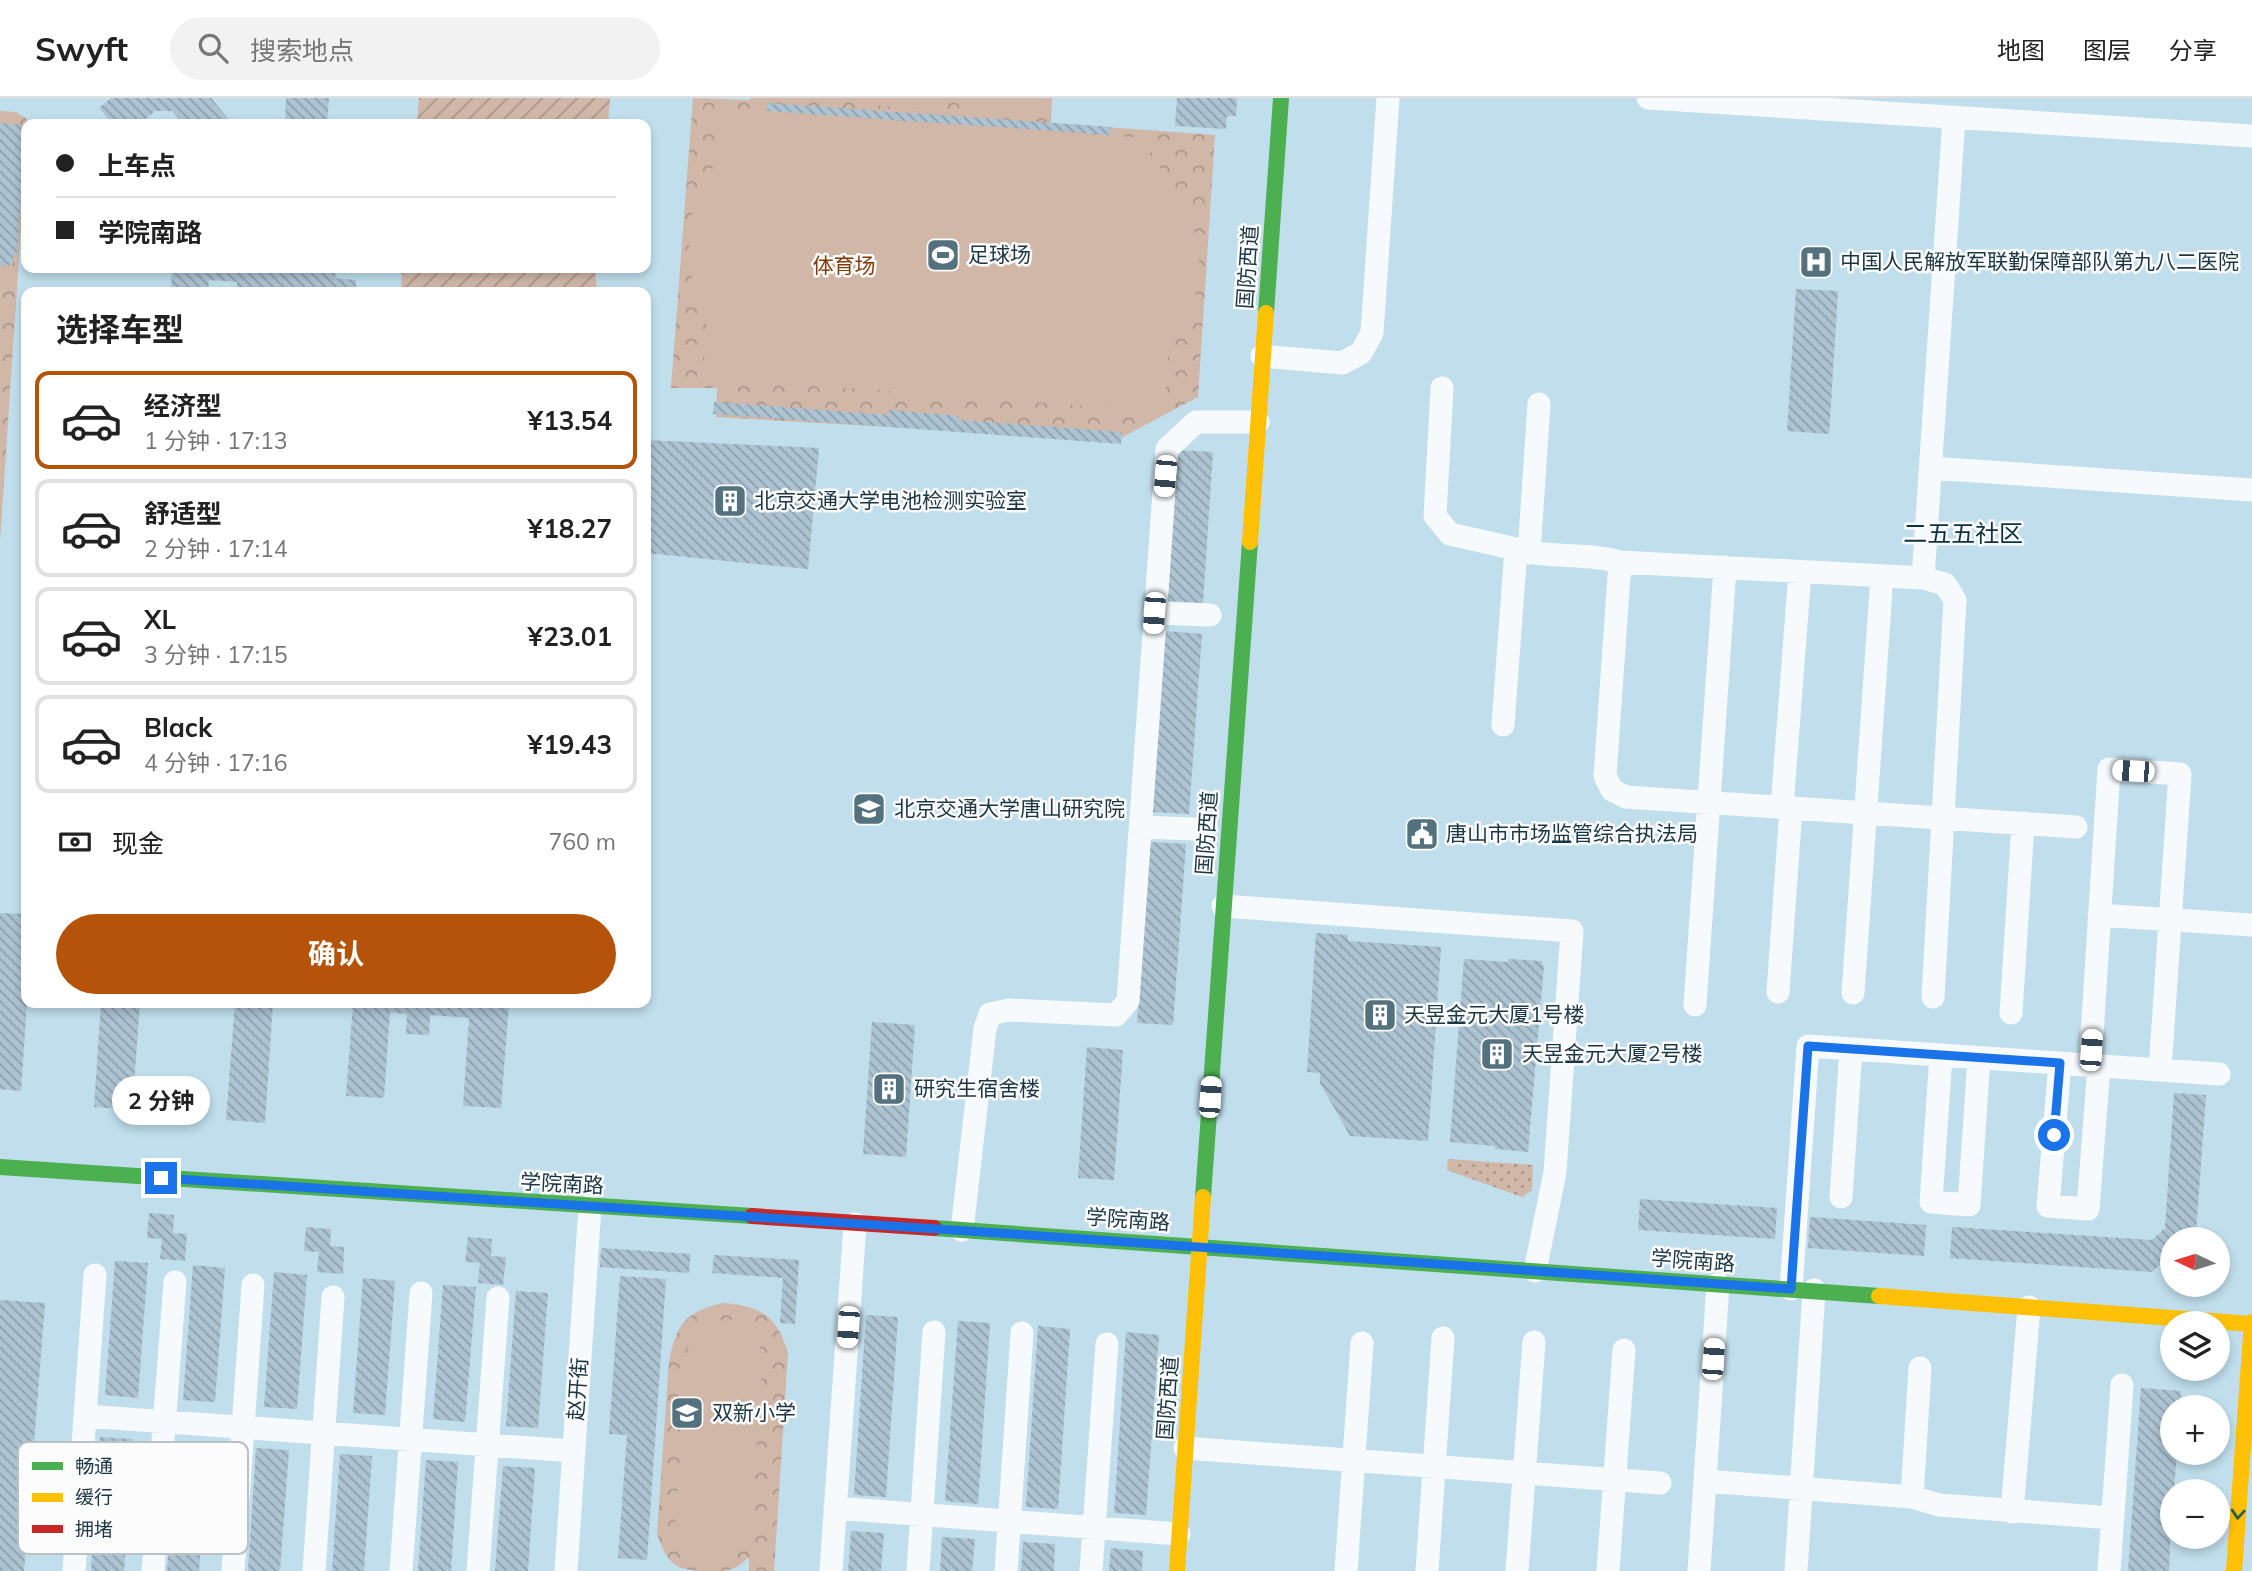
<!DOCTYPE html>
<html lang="zh">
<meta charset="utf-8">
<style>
:root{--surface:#fff;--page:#f2f2f2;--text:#222;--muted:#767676;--line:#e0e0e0;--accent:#b45309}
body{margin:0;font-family:Mulish,"Noto Sans SC",sans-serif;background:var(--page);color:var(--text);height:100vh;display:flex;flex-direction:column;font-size:26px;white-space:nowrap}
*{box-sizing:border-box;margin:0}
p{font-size:23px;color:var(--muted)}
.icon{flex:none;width:38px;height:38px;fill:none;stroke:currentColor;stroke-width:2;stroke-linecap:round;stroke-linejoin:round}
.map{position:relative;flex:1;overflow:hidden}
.side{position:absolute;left:21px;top:189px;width:630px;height:721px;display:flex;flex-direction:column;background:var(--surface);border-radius:14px;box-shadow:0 4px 10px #0003}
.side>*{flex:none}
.hud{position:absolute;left:21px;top:21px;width:630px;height:154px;border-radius:14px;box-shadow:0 4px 10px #0003;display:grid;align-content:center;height:154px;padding:0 35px;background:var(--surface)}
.needle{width:46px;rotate:274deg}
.buttons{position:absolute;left:2160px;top:1129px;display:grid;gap:14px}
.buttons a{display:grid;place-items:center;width:70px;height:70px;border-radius:50%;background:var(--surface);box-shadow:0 4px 10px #0003;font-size:35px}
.end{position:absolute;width:32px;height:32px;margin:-16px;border:9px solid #1a73e8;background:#fff;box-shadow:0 0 0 4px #fff}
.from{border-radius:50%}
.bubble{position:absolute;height:49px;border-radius:24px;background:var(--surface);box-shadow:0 4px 10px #0003;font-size:23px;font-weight:700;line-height:49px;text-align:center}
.car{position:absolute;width:21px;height:42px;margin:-21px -10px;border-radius:9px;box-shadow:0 0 5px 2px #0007;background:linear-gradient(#fff 24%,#345 0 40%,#fff 0 76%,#345 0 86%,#fff 0)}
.hud b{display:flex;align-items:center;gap:24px;height:66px;font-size:26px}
.hud b+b{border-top:2px solid var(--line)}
.hud i{width:18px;height:18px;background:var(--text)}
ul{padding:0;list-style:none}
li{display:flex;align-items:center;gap:21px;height:98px;margin:0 14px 10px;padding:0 21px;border:4px solid var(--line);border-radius:14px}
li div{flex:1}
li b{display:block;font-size:26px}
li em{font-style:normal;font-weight:700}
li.active{border-color:var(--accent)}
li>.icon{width:63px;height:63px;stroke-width:1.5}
h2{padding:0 35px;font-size:32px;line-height:84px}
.pay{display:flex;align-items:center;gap:18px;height:77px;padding:0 35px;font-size:26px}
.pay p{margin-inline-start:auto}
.primary-button{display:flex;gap:14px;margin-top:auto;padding:14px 35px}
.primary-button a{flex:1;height:80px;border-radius:42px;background:var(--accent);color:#fff;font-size:28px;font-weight:700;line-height:80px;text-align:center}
header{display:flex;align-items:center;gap:42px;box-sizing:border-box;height:98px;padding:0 35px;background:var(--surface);border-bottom:2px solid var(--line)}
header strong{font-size:33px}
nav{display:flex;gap:38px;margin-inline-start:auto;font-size:24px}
.search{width:490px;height:63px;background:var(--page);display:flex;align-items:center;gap:18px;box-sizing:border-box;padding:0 24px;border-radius:38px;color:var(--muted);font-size:26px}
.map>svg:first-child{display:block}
.grass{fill:url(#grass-dots)}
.park{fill:url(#park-crowns)}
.garden{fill:url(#garden-furrows)}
.pitch{fill:#d1b7a8}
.building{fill:url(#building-back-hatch)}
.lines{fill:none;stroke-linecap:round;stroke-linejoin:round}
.street{stroke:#f6fafc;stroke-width:23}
.fast{stroke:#4caf50;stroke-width:16}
.slow{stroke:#ffc107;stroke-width:16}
.jam{stroke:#c62828;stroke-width:16}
.oneway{stroke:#2c6048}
.route{stroke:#1a73e8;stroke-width:9}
.labels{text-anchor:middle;stroke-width:5;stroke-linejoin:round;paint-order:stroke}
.poi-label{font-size:21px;fill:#1a3643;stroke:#fcfcfc;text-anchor:start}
.park-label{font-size:21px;fill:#7e3a0a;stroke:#fcfcfc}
.street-label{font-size:21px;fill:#1a3643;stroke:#fcfcfc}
.quarter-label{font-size:24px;fill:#0b3140;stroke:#fcfcfc}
.key{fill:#fcfcfc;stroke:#b8c1c4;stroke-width:2}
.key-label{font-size:19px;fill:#1a3643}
</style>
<header>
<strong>Swyft</strong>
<div class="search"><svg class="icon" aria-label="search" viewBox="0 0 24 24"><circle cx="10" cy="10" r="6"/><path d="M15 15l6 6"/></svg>搜索地点</div>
<nav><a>地图</a><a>图层</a><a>分享</a></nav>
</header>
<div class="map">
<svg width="2252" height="1473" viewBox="0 0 2252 1473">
<defs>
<pattern id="grass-dots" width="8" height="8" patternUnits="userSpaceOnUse" patternTransform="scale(1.75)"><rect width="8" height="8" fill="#d1b7a8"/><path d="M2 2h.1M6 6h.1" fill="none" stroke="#a9968a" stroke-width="1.8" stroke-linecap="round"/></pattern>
<pattern id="park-crowns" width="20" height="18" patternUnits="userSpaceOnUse" patternTransform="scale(1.75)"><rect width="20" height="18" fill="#d1b7a8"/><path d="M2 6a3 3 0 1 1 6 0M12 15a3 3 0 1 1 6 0" fill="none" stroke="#a9968a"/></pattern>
<pattern id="garden-furrows" width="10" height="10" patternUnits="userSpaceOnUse" patternTransform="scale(1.75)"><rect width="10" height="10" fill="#d1b7a8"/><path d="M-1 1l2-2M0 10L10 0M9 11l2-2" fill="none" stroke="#a9968a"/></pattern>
<pattern id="building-back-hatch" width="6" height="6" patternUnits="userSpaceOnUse" patternTransform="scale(1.75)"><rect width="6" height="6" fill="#adc3d2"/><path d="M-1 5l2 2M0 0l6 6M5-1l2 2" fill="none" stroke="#8c9fac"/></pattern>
</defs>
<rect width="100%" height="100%" fill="#c0deec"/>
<path class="grass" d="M1448 1061 1533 1067 1532 1092 1522 1099 1447 1072Z"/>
<path class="park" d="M693 0 750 2 751 0H1052L1051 25 1215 37 1198 299 1117 342 716 319 717 290H671Z
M0 13 16 14 26 20 28 26 0 444Z
M722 1205C760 1208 777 1217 788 1255L774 1473H749V1459C734 1473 730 1473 710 1473 676 1473 668 1468 657 1436L669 1263C677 1226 684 1215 722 1205Z"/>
<path class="garden" d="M419 0H610L608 26H417Z
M402 170H595L597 194H401Z"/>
<path class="pitch" d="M860 0H942L941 12 859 6Z
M960 0H1043L1041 19 959 13Z
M720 10 1171 42 1149 56C1192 108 1212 151 1189 218 1185 230 1173 239 1170 250 1165 267 1167 295 1165 314L703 279 707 217 694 190 690 172 689 137 690 124 701 90 716 65Z
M729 1221C750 1228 758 1238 763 1259L751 1432C746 1444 738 1457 726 1462 710 1469 685 1460 678 1444 676 1439 675 1432 675 1427L687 1253C696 1234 707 1224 729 1221Z"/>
<path class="building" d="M111 0H211L228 20 221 26H183L172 13H155L140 26H113L99 10Z
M286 0H329L327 26 285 24Z
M1177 0H1237L1236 18H1227L1226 31 1175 28Z
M768 5 1111 29V37L767 13Z
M0 25 22 27V38H25L17 157H13V167H0Z
M172 170 197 172 198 170H336L335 180 356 182V194H237V184L209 182 208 194H171Z
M1796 191 1838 193 1829 336 1787 333Z
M714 304 888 317 889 312 959 318V322L1122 334 1121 346 713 316Z
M646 342 819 350 808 471 646 455Z
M1177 352 1213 354 1203 505 1168 503Z
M1166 533 1202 536 1189 716 1153 714Z
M1150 744 1186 746 1173 927 1137 925Z
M0 815 26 816 27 905 21 993 0 991Z
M1316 835 1348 837V843L1441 849 1428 1043 1350 1038 1320 985V975L1307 974Z
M1464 861 1508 864 1509 861 1542 863V867H1544L1528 1054 1495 1051V1048L1450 1044Z
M101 905H140L132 1012 94 1009Z
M235 905H273L265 1025 226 1022Z
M353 905H509L501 1010 463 1008 469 920 430 917 429 937 406 936 407 916 390 914 384 1000 346 998Z
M872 924 915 927 906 1059 863 1056Z
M1087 949 1123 952 1114 1082 1078 1080Z
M2174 995 2206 997 2196 1135 2189 1141H2172V1156L2152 1174 1950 1160 1952 1129 2152 1142 2165 1130Z
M1640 1101 1777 1110 1775 1141 1638 1132Z
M149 1115 174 1117 173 1135 187 1136 185 1163 160 1161 162 1141 147 1140Z
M1810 1119 1926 1127 1924 1158 1808 1150Z
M306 1129 331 1131 330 1148 344 1149 343 1176 317 1174 319 1154 304 1153Z
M468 1139 492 1141 491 1158 506 1159 503 1187 478 1185 480 1165 465 1164Z
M601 1150 691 1156 689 1175 600 1169Z
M714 1157 799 1162 795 1226 780 1225 783 1180 712 1175Z
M115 1163 148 1165 138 1300 105 1297Z
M193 1167 225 1170 215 1304 183 1302Z
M274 1174 307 1177 297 1311 264 1309Z
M620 1178 666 1181 647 1462 618 1460 627 1337 609 1336Z
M363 1180 395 1183 385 1317 353 1315Z
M443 1187 476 1189 465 1324 433 1321Z
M516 1193 548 1195 538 1330 506 1328Z
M0 1202 45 1205 24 1473H0Z
M866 1217 898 1219 886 1399 854 1397Z
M958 1223 990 1225 978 1406 945 1403Z
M1038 1228 1070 1231 1058 1411 1026 1409Z
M1126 1234 1159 1237 1146 1417 1114 1415Z
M2141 1290 2181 1293 2180 1309H2172V1354H2177L2174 1393H2172L2169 1473H2128Z
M100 1339 133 1341 124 1473H91Z
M176 1345 208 1347 199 1473H167Z
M256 1350 289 1352 280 1473H248Z
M340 1356 372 1358 364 1473H332Z
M426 1362 458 1364 451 1473H418Z
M503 1368 535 1370 528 1473H495Z
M851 1433 884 1435 881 1473H848Z
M942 1439 975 1441 972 1473H940Z
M1023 1444 1055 1446 1054 1473H1021Z
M1111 1450 1143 1453 1142 1473H1109Z"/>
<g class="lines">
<path class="street" d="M1648 0 2252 38
M1262 258 1342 265 1361 255 1372 235 1388 0
M1442 290 1435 418 1450 436 1516 451
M1931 370 2252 392
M1529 455 1539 306
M1620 464 1923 480 1954 19
M1923 480 1945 486 1955 502 1933 899
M1154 515 1210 517
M1503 627 1516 451C1549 461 1585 454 1620 464L1605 678 1612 692 1626 699 2076 729
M1782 709 1800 474
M1140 729 1194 731
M1223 808 1572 833 1555 1074 1535 1173
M2099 817 2252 827
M1778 894 1791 710
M1853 895 1882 478
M1695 907 1725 469
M2011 915 2023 725
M2091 952 2109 671 2180 676 2160 972
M1941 957 1931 1104 1969 1107 1979 960
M2060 965 2048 1108 2088 1111 2099 968
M1841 1099 1851 951
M962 1132 985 931 990 916 1009 912 1116 917 1128 903 1167 351 1196 324H1258
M1791 1191 1808 948 2219 976
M85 1318 95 1177
M1185 1350 1660 1385
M1705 1383 1912 1399 1920 1270
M1912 1399 1939 1407 2112 1420
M835 1410 1179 1436
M2012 1414 2029 1209
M74 1473 85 1318 573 1353
M153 1473 175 1184
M233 1473 253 1187
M314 1473 333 1199
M401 1473 421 1195
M478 1473 498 1200
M566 1473 590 1108
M831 1473 855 1126
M918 1473 934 1234
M1006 1473 1022 1235
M1091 1473 1107 1246
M1346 1473 1362 1245
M1427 1473 1443 1240
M1517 1473 1534 1244
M1608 1473 1624 1252
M1699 1473 1718 1186
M1796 1473 1814 1192
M2109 1473 2122 1287"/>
<path class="fast" d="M1266 215 1281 0
M0 1069 752 1118
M1203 1099 1250 444
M934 1130 1879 1198"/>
<path class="slow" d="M1250 444 1266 215
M1879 1198 2252 1226
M1177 1473 1203 1099
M2234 1473 2252 1224"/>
<path class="jam" d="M752 1118 934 1130"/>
</g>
<defs><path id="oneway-chevron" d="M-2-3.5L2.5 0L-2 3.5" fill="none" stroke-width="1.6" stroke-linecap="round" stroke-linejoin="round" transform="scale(1.75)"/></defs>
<use class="oneway" href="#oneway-chevron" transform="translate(2238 1416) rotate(94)"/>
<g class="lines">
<path class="route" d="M161 1080 1013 1136 1791 1191 1808 948 2060 965 2054 1037"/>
</g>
<defs>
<symbol id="stadium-square" viewBox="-11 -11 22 22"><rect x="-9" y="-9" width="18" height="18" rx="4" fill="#54717e" stroke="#fcfcfc"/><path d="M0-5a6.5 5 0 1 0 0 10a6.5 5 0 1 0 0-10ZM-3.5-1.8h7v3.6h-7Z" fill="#fff"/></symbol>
<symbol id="hospital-square" viewBox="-11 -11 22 22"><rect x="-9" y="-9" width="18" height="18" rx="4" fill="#54717e" stroke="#fcfcfc"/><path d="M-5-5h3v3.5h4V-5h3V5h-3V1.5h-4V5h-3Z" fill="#fff"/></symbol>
<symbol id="building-square" viewBox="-11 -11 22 22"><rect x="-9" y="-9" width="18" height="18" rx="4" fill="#54717e" stroke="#fcfcfc"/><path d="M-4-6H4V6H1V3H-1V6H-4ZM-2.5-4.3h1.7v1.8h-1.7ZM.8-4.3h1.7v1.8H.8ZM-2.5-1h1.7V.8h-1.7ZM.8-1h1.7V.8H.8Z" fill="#fff"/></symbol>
<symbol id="university-square" viewBox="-11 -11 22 22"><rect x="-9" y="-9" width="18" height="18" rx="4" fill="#54717e" stroke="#fcfcfc"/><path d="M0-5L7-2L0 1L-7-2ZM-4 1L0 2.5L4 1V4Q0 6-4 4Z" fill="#fff"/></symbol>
<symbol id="civic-square" viewBox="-11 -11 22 22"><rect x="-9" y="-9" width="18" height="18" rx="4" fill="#54717e" stroke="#fcfcfc"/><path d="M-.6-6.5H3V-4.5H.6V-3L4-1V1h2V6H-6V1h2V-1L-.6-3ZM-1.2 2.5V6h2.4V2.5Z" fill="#fff"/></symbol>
<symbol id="school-square" viewBox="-11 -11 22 22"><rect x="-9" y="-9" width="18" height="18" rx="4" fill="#54717e" stroke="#fcfcfc"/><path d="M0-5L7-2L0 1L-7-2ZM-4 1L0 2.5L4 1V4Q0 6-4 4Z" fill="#fff"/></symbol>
</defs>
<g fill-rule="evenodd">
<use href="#stadium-square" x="924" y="138" width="38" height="38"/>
<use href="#hospital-square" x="1797" y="145" width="38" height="38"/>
<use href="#building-square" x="711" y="384" width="38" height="38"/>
<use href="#university-square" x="850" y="692" width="38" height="38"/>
<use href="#civic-square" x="1403" y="717" width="38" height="38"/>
<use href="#building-square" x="1361" y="898" width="38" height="38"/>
<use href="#building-square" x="1478" y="937" width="38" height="38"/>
<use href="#building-square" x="870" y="972" width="38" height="38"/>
<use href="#school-square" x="668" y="1296" width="38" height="38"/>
</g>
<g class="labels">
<g class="poi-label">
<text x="968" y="164">足球场</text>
<text x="1840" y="171">中国人民解放军联勤保障部队第九八二医院</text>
<text x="754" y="410">北京交通大学电池检测实验室</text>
<text x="894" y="718">北京交通大学唐山研究院</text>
<text x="1446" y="743">唐山市市场监管综合执法局</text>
<text x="1404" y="924">天昱金元大厦1号楼</text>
<text x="1522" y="963">天昱金元大厦2号楼</text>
<text x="914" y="998">研究生宿舍楼</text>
<text x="712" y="1322">双新小学</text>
</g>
<g class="park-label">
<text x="844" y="175">体育场</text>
</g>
<g class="street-label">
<text transform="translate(1248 169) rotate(-86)" y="7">国防西道</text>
<text transform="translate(1207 735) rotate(-86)" y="7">国防西道</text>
<text transform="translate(562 1086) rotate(3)" y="7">学院南路</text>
<text transform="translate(1128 1122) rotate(4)" y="7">学院南路</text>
<text transform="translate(1693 1163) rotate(4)" y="7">学院南路</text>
<text transform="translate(578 1291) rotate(-86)" y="7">赵开街</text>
<text transform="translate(1168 1300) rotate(-86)" y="7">国防西道</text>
</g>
<g class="quarter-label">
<text x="1963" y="444">二五五社区</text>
</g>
</g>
<rect x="18" y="1344" width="230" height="112" rx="10" class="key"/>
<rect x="32" y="1364" width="31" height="8" fill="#4caf50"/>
<rect x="32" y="1395" width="31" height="9" fill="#ffc107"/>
<rect x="32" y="1427" width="31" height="8" fill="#c62828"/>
<g class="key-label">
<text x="75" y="1375">畅通</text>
<text x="75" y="1406">缓行</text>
<text x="75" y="1438">拥堵</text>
</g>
</svg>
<div class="buttons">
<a><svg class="needle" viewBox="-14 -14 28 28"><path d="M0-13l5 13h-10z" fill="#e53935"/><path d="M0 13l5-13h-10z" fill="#767676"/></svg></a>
<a><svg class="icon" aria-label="layers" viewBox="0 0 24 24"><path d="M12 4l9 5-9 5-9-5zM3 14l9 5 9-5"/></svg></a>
<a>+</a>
<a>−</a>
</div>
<i class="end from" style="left:2054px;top:1037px"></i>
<i class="end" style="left:161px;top:1080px"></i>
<div class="bubble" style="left:112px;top:978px;width:98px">2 分钟</div>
<i class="car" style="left:1165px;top:378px;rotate:185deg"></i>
<i class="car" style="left:1154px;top:515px;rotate:184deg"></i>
<i class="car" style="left:2133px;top:673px;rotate:273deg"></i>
<i class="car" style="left:2091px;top:952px;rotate:4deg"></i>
<i class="car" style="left:1210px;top:999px;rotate:4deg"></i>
<i class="car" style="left:848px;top:1229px;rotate:184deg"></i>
<i class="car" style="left:1713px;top:1261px;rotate:4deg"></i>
<div class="hud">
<b><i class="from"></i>上车点</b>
<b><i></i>学院南路</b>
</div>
<section class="side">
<h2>选择车型</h2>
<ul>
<li class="active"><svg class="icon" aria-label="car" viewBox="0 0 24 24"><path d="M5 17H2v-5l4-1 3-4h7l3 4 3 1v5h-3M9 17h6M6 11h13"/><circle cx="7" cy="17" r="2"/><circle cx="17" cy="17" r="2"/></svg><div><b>经济型</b><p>1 分钟 · 17:13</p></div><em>¥13.54</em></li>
<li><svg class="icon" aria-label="car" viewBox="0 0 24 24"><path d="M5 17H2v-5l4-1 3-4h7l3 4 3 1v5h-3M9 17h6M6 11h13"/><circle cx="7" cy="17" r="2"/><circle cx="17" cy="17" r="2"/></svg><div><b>舒适型</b><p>2 分钟 · 17:14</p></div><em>¥18.27</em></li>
<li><svg class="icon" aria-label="car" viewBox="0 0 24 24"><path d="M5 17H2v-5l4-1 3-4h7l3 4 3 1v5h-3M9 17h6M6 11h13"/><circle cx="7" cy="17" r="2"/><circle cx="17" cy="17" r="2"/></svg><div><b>XL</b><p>3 分钟 · 17:15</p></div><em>¥23.01</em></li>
<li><svg class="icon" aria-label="car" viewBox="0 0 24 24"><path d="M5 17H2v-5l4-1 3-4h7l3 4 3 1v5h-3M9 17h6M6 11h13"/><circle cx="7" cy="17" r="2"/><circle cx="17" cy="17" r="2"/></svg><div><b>Black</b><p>4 分钟 · 17:16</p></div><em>¥19.43</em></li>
</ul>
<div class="pay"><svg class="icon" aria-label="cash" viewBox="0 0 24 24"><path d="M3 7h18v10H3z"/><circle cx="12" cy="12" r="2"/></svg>现金<p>760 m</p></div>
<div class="primary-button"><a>确认</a></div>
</section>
</div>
